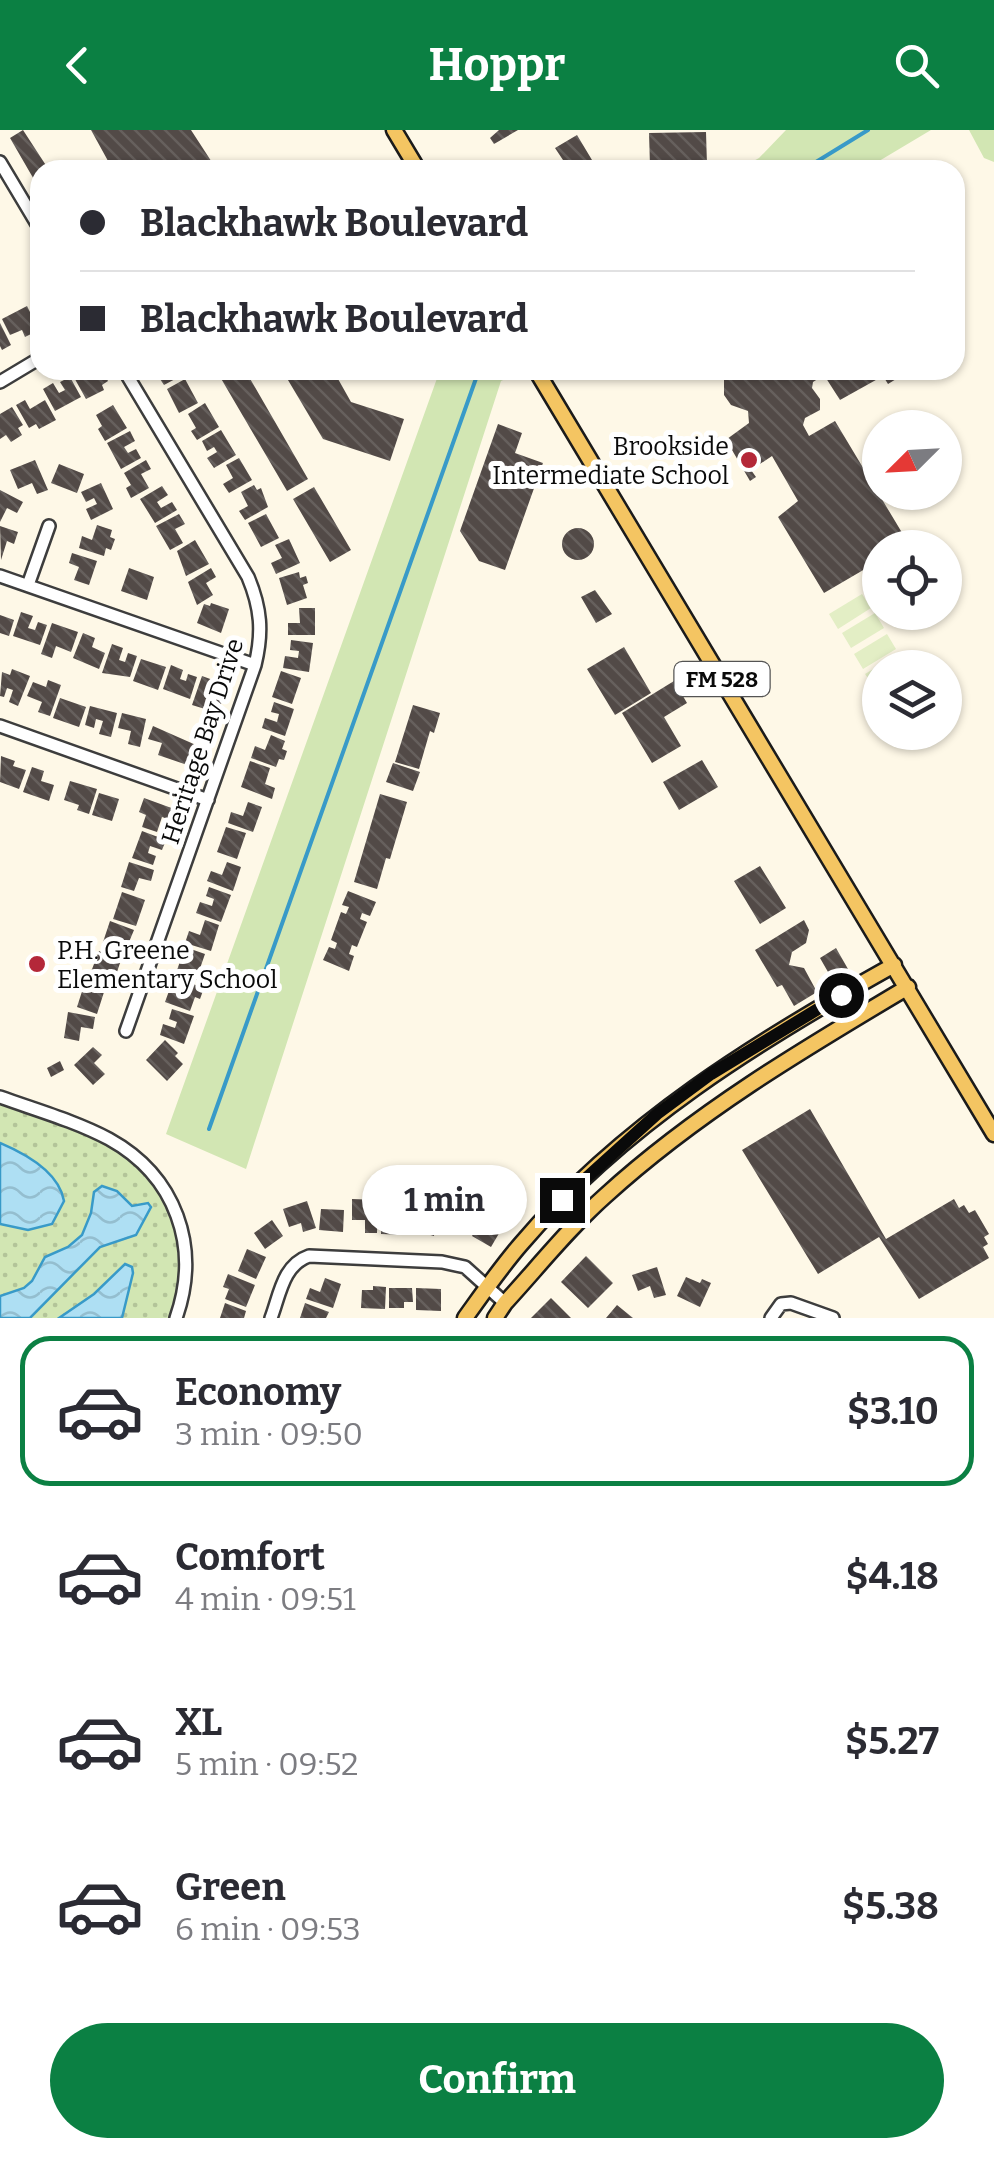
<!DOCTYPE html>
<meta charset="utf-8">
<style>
:root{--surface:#fff;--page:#f2f2f3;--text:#2b2b33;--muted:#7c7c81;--line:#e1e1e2;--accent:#0b8043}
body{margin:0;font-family:Bitter,serif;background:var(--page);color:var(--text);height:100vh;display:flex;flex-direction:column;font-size:38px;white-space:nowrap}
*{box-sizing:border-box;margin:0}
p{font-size:32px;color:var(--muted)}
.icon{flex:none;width:55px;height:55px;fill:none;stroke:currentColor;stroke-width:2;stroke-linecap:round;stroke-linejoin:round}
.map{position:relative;height:1188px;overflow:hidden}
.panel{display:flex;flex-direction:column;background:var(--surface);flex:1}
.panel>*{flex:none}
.guide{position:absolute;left:30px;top:30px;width:935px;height:220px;border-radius:30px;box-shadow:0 2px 8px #0004;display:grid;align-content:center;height:220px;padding:0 50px;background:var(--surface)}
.needle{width:65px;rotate:246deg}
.buttons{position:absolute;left:862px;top:280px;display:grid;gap:20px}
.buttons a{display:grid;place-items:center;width:100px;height:100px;border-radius:50%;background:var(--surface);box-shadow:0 2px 8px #0004;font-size:50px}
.end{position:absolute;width:45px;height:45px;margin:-22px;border:12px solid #0a0a0a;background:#fff;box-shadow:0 0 0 5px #fff}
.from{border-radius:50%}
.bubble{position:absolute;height:70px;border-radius:35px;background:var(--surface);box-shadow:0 2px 8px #0004;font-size:32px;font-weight:700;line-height:70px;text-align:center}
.guide b{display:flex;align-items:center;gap:35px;height:95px;font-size:38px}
.guide b+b{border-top:2px solid var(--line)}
.guide i{width:25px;height:25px;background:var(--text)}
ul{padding:18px 0 0;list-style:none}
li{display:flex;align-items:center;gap:30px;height:150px;margin:0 20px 15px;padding:0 30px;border:5px solid transparent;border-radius:30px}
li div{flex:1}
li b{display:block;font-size:38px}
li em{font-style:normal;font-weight:700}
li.current{border-color:var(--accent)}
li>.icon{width:90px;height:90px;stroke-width:1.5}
.button{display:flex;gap:20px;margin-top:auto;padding:20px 50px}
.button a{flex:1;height:115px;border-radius:60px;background:var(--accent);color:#fff;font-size:40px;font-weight:700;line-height:115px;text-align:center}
header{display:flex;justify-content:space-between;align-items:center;height:130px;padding:0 50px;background:var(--accent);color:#fff;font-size:45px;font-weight:700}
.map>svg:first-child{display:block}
.grass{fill:#d2e6b3}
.park{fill:url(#park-dots)}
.pitch{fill:#e3eec5}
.water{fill:url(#water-waves);stroke:#389ac8;stroke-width:2.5}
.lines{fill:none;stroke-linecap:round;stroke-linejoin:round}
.stream{stroke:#389ac8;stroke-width:4}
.building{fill:url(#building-back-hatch)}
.minor-casing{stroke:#3d3d3d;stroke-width:16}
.major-casing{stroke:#1b1b1b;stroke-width:19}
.minor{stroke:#fff;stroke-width:11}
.major{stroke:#f4c562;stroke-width:14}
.route{stroke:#0a0a0a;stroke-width:12}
.poi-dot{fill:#b42839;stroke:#fff;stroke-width:4}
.labels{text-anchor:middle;stroke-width:10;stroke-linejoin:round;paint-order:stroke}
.shield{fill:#fff;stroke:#545454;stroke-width:2.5}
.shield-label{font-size:22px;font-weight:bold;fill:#0a0a0a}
.poi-label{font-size:25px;fill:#0a0a0a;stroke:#fff;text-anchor:end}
.street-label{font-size:25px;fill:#0a0a0a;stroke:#fff}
</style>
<header><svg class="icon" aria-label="back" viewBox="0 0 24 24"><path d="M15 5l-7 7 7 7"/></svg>Hoppr<svg class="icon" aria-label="search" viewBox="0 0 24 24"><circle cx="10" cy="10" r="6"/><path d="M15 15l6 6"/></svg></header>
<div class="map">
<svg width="994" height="1188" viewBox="0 0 994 1188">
<defs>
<pattern id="park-dots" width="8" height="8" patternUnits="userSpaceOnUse" patternTransform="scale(2.5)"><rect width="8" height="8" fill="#d2e6b3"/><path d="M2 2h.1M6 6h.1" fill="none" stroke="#b3c499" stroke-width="1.8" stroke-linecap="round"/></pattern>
<pattern id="water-waves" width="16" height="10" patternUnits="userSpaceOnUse" patternTransform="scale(2.5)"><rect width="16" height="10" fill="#aedff3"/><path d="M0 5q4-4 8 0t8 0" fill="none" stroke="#94becf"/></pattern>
<pattern id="building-back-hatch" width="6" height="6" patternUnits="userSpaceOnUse" patternTransform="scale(2.5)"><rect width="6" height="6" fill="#524a47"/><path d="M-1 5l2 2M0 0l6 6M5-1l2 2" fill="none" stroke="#66605d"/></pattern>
</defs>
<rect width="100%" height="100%" fill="#fef8e7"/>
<path class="grass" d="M786 0H931L864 40H737L759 28Z
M969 0H994V32L984 28Z
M440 240H524L501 251 246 1039 166 1004Z"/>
<path class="park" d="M0 975C34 987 70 997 102 1012 150 1034 187 1090 181 1143 179 1159 173 1174 168 1188H0Z"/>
<path class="pitch" d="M862 464 871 478 838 499 829 484Z
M875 483 884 498 851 518 842 503Z
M887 504 896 519 863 539 854 524Z
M898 524 907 537 880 538V555L875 558 865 544Z"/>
<path class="water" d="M0 1013C26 1024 59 1042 64 1071L52 1094 28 1100 0 1094Z
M102 1056 117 1061 132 1076 148 1073 151 1077 136 1105 100 1117 30 1188H0V1166L24 1158 32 1151 45 1127 68 1117 82 1105 91 1083 94 1062Z
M125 1134 132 1137 133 1143 122 1188H59L94 1164Z"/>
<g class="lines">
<path class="stream" d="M803 40 868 0
M209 999 479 240"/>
</g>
<path class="building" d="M23 0 49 40H40V50L36 53 10 8Z
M91 0H191L217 40H113Z
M499 0H518L494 14 490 8Z
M706 2 707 35 650 36 649 3Z
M577 5 598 40H566L561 32 563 30 555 18Z
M27 176 39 200 25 207 22 200 10 205 2 189Z
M0 193 11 215 2 220 0 216Z
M84 240 87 245 102 240 108 251 102 255 104 260 86 269 71 242Z
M168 240H192L164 255 158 246Z
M216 240H245L308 349 287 361Z
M273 240H333L351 272 404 289 390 331 323 309 285 245 278 249Z
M732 240H911L888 254 883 246 840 270 824 245 813 252 812 258 820 269V280L805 288 803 295 809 306 835 291 907 411 897 418H880L877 432 824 463 778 387 798 371 772 326 751 340 756 347 750 351 732 320 704 312V307L710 305 727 309 749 293 748 281 731 275 724 265V250Z
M70 247 81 267 55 281 43 259 53 253 59 263 65 260 60 252Z
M185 249 198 273 179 283 167 259Z
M25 270 30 279 45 270 56 290 39 299 36 294 29 298 16 275Z
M205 273 219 297 197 310 191 301 196 298 188 284Z
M113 275 127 298 105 311 98 299 102 296 96 285Z
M12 277 23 295 18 298 22 305 11 312 6 305 0 309V284Z
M498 294 522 303 515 323 543 333 505 440 479 431 460 401Z
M221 300 236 325 214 338 207 328 217 322 214 317 207 321 202 311Z
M130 301 135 311 124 317 128 323 136 319 141 328 121 339 107 313Z
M239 328 252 350 229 363 223 354 233 348 226 335Z
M35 330 48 360 37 364 32 353 18 359 10 340Z
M146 330 151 339 141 344 149 358 131 368 126 358 131 355 124 343Z
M59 334 84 344 77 363 51 353Z
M101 353 113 379 91 390 86 379 97 374 94 368 86 372 81 362Z
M254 355 257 360 261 358 268 377 245 390 239 381 248 376 241 362Z
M162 356 168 365 157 372 161 378 172 372 177 380 155 393 140 369Z
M314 357 351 420 330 432 293 369Z
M0 360 23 372 17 383 7 378 0 392Z
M179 384 185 394 175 399 183 413 170 420 156 396Z
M266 384 279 408 261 417 248 393Z
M97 395 112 400 110 407 115 409 111 420 106 418 104 426 79 418 82 406 92 410Z
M0 396 18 402 14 414 7 411 1 430Z
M562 414a16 16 0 1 1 32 0a16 16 0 1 1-32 0Z
M289 409 300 433 276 444 271 433 282 428 275 415Z
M195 410 209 434 186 446 177 421Z
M72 423 97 431 89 455 74 450 79 437 69 433Z
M129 438 154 447 147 470 121 461Z
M211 438 216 447 206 453 213 465 197 475 188 452Z
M299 442 300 448 306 446 308 453 303 455 307 468 287 475 279 448Z
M595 460 612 484 596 493 581 467Z
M211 473 229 479 221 503 197 493 204 474 210 476Z
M299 478H315V505H288V493H300Z
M21 482 33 486 28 498 35 500 38 492 47 495 40 515 13 506Z
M0 485 14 490 9 506 0 503Z
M52 493 78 502 71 522 56 516 52 528 41 524Z
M83 503 95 508 92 517 105 523 99 539 73 528Z
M291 510 313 513 309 542 283 538 285 526 298 528 299 521 290 520Z
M112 514 123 518 119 530 125 532 128 523 137 526 130 547 102 543Z
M624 517 651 563 615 585 587 539Z
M141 529 166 537 158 560 133 551Z
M171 535 183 540 180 549 186 551 188 544 197 547 190 569 163 559Z
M12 539 30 546 18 576 9 572 13 560 7 558 4 567 0 566 2 542 10 545Z
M281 541 301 548 292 574 272 567Z
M202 546 213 550 210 560 224 565 218 583 192 575Z
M48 550 61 555 50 586 38 582 42 572 27 566 33 552 46 557Z
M674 551 687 573 664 587 681 616 652 633 622 583Z
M60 568 86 577 79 597 53 588Z
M274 572 294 579 285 606 262 598 265 588 277 592 279 584 271 582Z
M413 575 440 583 434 603 430 601 419 639 395 632Z
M90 576 117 583 111 607 99 604 103 591 96 589 94 598 85 595Z
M122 583 146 589 140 617 128 614 131 601 118 598Z
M153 596 205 619 199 639 158 625 162 613 148 609Z
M271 605 285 611 282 619 287 621 284 630 279 629 276 637 251 628 255 616 265 620Z
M1 626 15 631 13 636 26 640 19 659 0 652Z
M702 630 718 657 679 680 663 652Z
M250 631 270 638 265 654 275 658 272 669 241 657Z
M393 633 420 642 413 661 386 652Z
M32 637 44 641 41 651 54 655 49 671 23 662Z
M70 651 97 659 89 684 77 680 79 675 64 670Z
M99 663 119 669 112 691 92 685Z
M380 664 407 672 390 729 386 728 377 759 354 752Z
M144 668 177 680 173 691 162 687 157 702 142 697 146 685 139 682Z
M248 672 262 677 253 702 228 693 231 682 243 686Z
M226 697 246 703 237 729 217 722Z
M142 701 166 710 162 720 150 716 148 723 156 726 153 735 132 728Z
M129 732 154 740 151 751 139 748 134 761 121 757Z
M227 732 241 737 233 761 207 751 211 741 222 745Z
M760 736 786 778 760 794 734 751Z
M209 757 231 765 221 792 196 783 200 772 212 776 214 769 206 766Z
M348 761 376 772 370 786 362 783 360 789 367 792 357 817 352 815 349 824 354 826 349 841 323 830 329 817 335 819 337 813 331 810 341 782 346 784 349 777 342 775Z
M122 762 145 770 136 796 113 789Z
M205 790 219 795 211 821 185 813 189 801 200 805Z
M804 790 809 800 806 813 792 822 789 835 804 838 817 862 794 876 782 855 777 857 755 820Z
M110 791 134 800 129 812 123 810 119 824 101 818Z
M185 817 205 824 196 850 176 843Z
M836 818 848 839 832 849 820 828Z
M99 821 121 830 117 842 109 839 104 852 89 847Z
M185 851 204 858 200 869 195 867 190 881 165 872 169 861 180 865Z
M85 852 105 859 97 884 77 877Z
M172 879 194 886 184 914 160 905 163 894 175 898 177 892 169 889Z
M68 882 95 887 93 899 81 897 79 911 64 908Z
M165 910 178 923 175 926 183 934 167 951 146 930Z
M93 917 102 925 94 933 105 944 93 955 74 935Z
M60 931 64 940 51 947 47 938Z
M810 979 886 1109 954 1069 959 1078 964 1075 969 1083 975 1080 989 1104 984 1107 988 1114 983 1117 989 1128 919 1169 879 1107 818 1144 742 1020Z
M352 1069 378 1070 377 1103H365V1090H352Z
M307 1071 316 1098 303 1102 301 1093 289 1097 283 1079Z
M321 1079 344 1080 343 1102 319 1100Z
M413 1081 436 1082 434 1106 412 1100Z
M381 1084 408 1085 407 1105 381 1104Z
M443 1089 466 1092 464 1105 441 1103Z
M481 1089 501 1100 491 1117 472 1106Z
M272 1090 283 1106 265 1119 254 1103Z
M247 1119 266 1127 256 1149 238 1141Z
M586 1126 613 1153 588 1178 561 1152Z
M657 1137 666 1165 654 1168 650 1156 638 1161 632 1145Z
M228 1144 255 1155 246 1177 225 1169 229 1159 223 1157Z
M686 1147 700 1153 702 1149 711 1153 700 1177 677 1166Z
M325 1148 341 1154 333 1178 306 1169 310 1158 320 1162Z
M373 1156 386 1157 385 1179 361 1178 362 1160H373Z
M389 1158H412L413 1172H404V1178H389Z
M416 1158 441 1159V1181L416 1180Z
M551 1168 571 1188H531Z
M225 1173 246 1181 244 1188H220Z
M305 1173 329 1182 326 1188H300Z
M617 1175 633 1188H606Z"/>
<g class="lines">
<defs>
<path id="minor" d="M0 32 40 99
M124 240 248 447C261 478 263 502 255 535L126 901
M0 252 40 228
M0 446 255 535
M28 455 49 396
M0 596 208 670
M0 967C36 980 75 991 109 1009 176 1046 201 1117 176 1188
M271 1188C280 1164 283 1135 309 1126L442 1132 465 1137 505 1173
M771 1188 781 1174 791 1173 833 1188"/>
<path id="major" d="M394 0 418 40
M536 240 994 1004
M465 1188C483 1163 501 1137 521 1114 623 994 758 911 894 835
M495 1188 505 1173C538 1137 569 1098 605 1066 696 983 802 920 908 857"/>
</defs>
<use href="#minor" class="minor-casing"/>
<use href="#major" class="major-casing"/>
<use href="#minor" class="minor"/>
<use href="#major" class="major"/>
</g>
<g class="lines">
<path class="route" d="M562 1070 657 984 711 944 841 865"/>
</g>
<g class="poi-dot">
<circle cx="749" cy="330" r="10"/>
<circle cx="37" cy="834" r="10"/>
</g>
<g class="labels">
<rect class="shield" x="674.5" y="532" width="95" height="34" rx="8"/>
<g class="shield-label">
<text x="722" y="557">FM 528</text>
</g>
<g class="poi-label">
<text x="729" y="325">Brookside<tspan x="729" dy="29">Intermediate School</tspan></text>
<text x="57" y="829" text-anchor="start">P.H. Greene<tspan x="57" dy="29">Elementary School</tspan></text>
</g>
<g class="street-label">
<text transform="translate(202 611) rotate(-72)" y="9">Heritage Bay Drive</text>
</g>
</g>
</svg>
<div class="buttons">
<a><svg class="needle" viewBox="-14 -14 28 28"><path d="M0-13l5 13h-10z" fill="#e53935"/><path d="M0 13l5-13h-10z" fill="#7c7c81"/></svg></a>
<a><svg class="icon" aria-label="locate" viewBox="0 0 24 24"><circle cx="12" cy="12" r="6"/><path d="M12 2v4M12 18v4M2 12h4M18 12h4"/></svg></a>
<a><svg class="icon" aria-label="layers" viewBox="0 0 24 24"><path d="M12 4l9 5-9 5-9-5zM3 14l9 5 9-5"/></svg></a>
</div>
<i class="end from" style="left:841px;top:865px"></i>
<i class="end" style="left:562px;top:1070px"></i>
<div class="bubble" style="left:362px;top:1035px;width:165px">1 min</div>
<div class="guide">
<b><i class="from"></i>Blackhawk Boulevard</b>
<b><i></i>Blackhawk Boulevard</b>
</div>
</div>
<section class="panel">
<ul>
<li class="current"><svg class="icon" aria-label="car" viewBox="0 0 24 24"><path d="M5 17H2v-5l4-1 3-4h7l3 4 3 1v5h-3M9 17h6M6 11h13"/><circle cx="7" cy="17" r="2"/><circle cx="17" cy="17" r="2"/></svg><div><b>Economy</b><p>3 min · 09:50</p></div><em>$3.10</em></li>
<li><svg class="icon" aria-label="car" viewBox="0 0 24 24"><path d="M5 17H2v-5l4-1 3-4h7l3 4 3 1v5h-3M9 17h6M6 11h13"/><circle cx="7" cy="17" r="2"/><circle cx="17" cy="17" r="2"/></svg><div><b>Comfort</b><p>4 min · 09:51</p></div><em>$4.18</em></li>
<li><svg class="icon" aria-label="car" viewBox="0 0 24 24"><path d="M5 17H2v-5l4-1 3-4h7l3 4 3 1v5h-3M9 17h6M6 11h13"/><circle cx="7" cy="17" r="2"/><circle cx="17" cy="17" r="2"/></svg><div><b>XL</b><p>5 min · 09:52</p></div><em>$5.27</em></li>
<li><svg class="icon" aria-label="car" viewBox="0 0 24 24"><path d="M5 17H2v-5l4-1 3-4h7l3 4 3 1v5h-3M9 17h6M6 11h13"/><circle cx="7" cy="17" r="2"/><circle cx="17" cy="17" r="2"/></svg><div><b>Green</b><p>6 min · 09:53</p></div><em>$5.38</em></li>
</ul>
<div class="button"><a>Confirm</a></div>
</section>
